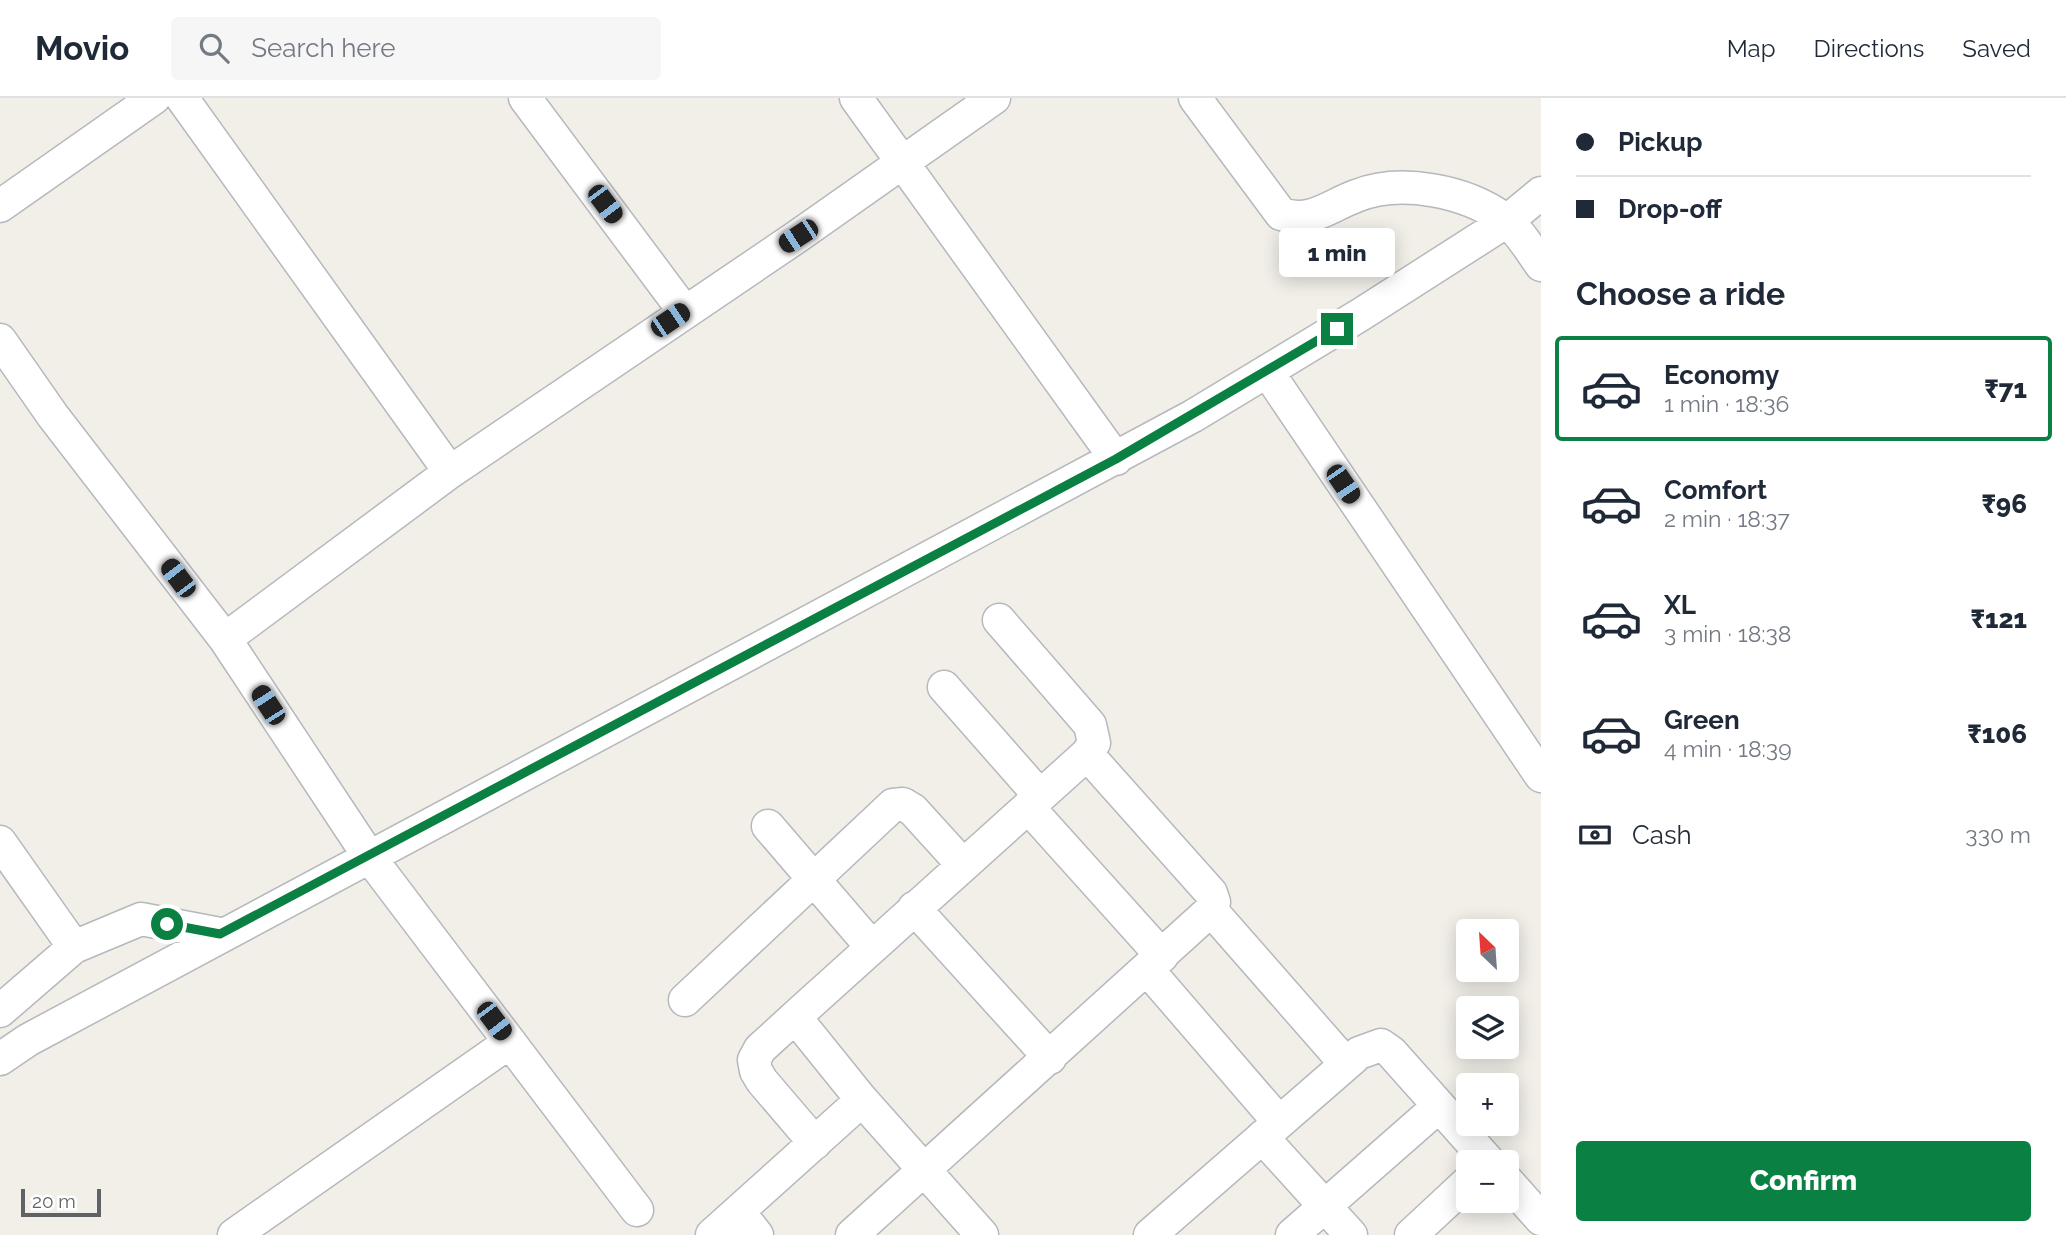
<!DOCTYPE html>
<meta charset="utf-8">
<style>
:root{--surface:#fff;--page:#f6f6f7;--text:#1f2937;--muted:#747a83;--line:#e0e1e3;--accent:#0b8043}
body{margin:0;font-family:Raleway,sans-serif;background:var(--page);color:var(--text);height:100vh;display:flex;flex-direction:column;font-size:26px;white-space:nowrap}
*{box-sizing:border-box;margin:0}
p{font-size:23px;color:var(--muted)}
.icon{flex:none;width:38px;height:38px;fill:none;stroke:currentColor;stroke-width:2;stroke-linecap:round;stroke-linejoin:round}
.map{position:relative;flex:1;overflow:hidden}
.details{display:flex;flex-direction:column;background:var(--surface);width:525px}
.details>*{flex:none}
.top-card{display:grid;align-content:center;height:154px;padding:0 35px;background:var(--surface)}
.needle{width:46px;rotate:335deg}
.fabs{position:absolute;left:1456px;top:821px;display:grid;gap:14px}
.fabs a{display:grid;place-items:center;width:63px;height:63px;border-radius:7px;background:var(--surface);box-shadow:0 4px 18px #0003;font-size:35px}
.scale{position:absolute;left:21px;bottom:18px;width:80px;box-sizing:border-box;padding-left:7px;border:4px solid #5f6368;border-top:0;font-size:19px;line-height:24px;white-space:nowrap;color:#5f6368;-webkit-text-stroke:5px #fff;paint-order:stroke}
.end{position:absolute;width:32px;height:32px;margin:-16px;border:9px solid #0b8043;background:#fff;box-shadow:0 0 0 4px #fff}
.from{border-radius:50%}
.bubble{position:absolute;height:49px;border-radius:7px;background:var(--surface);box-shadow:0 4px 18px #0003;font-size:23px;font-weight:800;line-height:49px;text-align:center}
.car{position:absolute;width:21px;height:42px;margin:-21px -10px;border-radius:9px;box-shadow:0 0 5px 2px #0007;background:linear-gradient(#222 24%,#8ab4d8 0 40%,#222 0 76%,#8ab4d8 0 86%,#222 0)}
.top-card b{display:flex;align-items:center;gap:24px;height:66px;font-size:26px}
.top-card b+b{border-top:2px solid var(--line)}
.top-card i{width:18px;height:18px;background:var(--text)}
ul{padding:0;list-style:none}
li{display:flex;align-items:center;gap:21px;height:105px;margin:0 14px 10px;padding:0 21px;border:4px solid transparent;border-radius:7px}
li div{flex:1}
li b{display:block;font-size:26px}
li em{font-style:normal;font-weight:800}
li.selected{border-color:var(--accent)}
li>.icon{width:63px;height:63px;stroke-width:1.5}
h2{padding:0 35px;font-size:32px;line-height:84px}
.pay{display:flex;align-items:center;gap:18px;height:77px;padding:0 35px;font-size:26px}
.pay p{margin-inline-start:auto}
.cta{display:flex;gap:14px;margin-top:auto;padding:14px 35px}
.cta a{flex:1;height:80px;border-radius:7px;background:var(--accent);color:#fff;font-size:28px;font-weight:800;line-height:80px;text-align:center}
header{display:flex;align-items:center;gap:42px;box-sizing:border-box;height:98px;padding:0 35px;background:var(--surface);border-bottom:2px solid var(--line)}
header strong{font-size:33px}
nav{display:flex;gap:38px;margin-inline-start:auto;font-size:24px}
.search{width:490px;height:63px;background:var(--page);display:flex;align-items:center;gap:18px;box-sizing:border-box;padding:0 24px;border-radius:7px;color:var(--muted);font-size:26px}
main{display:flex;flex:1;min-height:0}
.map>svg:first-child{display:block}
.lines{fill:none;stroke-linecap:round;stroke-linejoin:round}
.minor-casing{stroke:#b5b8bc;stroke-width:35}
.minor{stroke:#fff;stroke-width:32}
.route{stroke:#0b8043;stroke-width:9}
</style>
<header>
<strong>Movio</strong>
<div class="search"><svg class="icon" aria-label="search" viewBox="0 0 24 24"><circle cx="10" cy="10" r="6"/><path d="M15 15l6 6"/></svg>Search here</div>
<nav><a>Map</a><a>Directions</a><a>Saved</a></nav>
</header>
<main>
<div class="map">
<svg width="1541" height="1137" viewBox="0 0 1541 1137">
<rect width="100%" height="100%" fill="#f1efe8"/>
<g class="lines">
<defs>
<path id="minor" d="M182 0 450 374
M525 0 684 213
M856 0 1116 361
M1195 0 1281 116C1311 126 1329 108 1356 98 1401 80 1466 93 1504 121 1519 132 1531 153 1541 167
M0 108 154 0
M0 242 53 318 225 541 368 757 637 1112
M1267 273 1541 678
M225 541 450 374 798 138 994 0
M944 589 1040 698
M1028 709 1162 858
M768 728 871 848
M0 744 74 849
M914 810 1050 960
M1211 812 1346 966
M1147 871 1279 1024
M685 902 893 707 903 706 913 712 963 767
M0 913 74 849 141 821 220 836
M795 919 760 951 754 962 756 973 762 983 815 1045
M0 961 28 942 1193 318 1360 217 1507 123 1541 95
M862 1002 982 1137
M1262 1039 1351 1137
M1507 1083 1541 1121
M739 1114 757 1137
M234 1137 510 944
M712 1137 862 1002 795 919 1087 656 1094 645 1090 627 999 522
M852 1137 1211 812 1214 804 1211 795 1087 656
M1150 1137 1359 955 1381 947 1391 954 1489 1064
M1292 1137 1439 1008
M1411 1137 1468 1084"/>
</defs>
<use href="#minor" class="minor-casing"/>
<use href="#minor" class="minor"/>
</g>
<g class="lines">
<path class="route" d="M167 826 220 836 1116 361 1337 231"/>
</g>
</svg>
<div class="fabs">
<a><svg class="needle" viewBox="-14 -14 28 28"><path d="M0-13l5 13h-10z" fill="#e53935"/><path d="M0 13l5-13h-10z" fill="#747a83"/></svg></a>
<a><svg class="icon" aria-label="layers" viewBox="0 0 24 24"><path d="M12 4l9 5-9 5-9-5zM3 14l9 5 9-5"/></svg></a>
<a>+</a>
<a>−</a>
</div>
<div class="scale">20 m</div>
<i class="end from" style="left:167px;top:826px"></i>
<i class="end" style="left:1337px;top:231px"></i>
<div class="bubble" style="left:1279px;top:130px;width:116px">1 min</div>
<i class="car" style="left:605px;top:106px;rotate:143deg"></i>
<i class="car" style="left:798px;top:138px;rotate:237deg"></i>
<i class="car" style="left:670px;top:222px;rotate:56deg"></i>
<i class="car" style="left:1343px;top:386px;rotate:146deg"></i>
<i class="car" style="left:178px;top:480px;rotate:323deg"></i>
<i class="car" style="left:268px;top:607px;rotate:327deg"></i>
<i class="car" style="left:494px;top:923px;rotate:143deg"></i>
</div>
<section class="details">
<div class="top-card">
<b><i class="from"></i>Pickup</b>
<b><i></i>Drop-off</b>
</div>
<h2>Choose a ride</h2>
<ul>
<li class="selected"><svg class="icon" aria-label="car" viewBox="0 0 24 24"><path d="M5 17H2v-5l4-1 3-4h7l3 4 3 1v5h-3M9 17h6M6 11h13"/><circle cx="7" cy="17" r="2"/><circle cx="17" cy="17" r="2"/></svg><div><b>Economy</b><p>1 min · 18:36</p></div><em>₹71</em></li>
<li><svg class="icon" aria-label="car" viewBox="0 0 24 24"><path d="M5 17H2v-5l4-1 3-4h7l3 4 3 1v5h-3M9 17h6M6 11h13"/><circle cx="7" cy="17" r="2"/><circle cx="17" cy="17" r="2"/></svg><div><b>Comfort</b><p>2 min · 18:37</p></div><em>₹96</em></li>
<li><svg class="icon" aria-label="car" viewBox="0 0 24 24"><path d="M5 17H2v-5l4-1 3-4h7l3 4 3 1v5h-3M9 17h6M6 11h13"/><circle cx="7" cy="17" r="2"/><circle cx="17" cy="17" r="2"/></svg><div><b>XL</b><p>3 min · 18:38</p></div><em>₹121</em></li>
<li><svg class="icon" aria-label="car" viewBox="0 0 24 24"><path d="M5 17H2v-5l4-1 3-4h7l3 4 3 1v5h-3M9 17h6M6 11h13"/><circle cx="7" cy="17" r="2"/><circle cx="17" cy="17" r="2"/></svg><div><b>Green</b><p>4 min · 18:39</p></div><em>₹106</em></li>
</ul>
<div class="pay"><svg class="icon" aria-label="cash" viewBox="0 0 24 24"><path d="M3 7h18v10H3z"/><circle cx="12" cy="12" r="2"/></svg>Cash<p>330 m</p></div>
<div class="cta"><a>Confirm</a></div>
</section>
</main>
